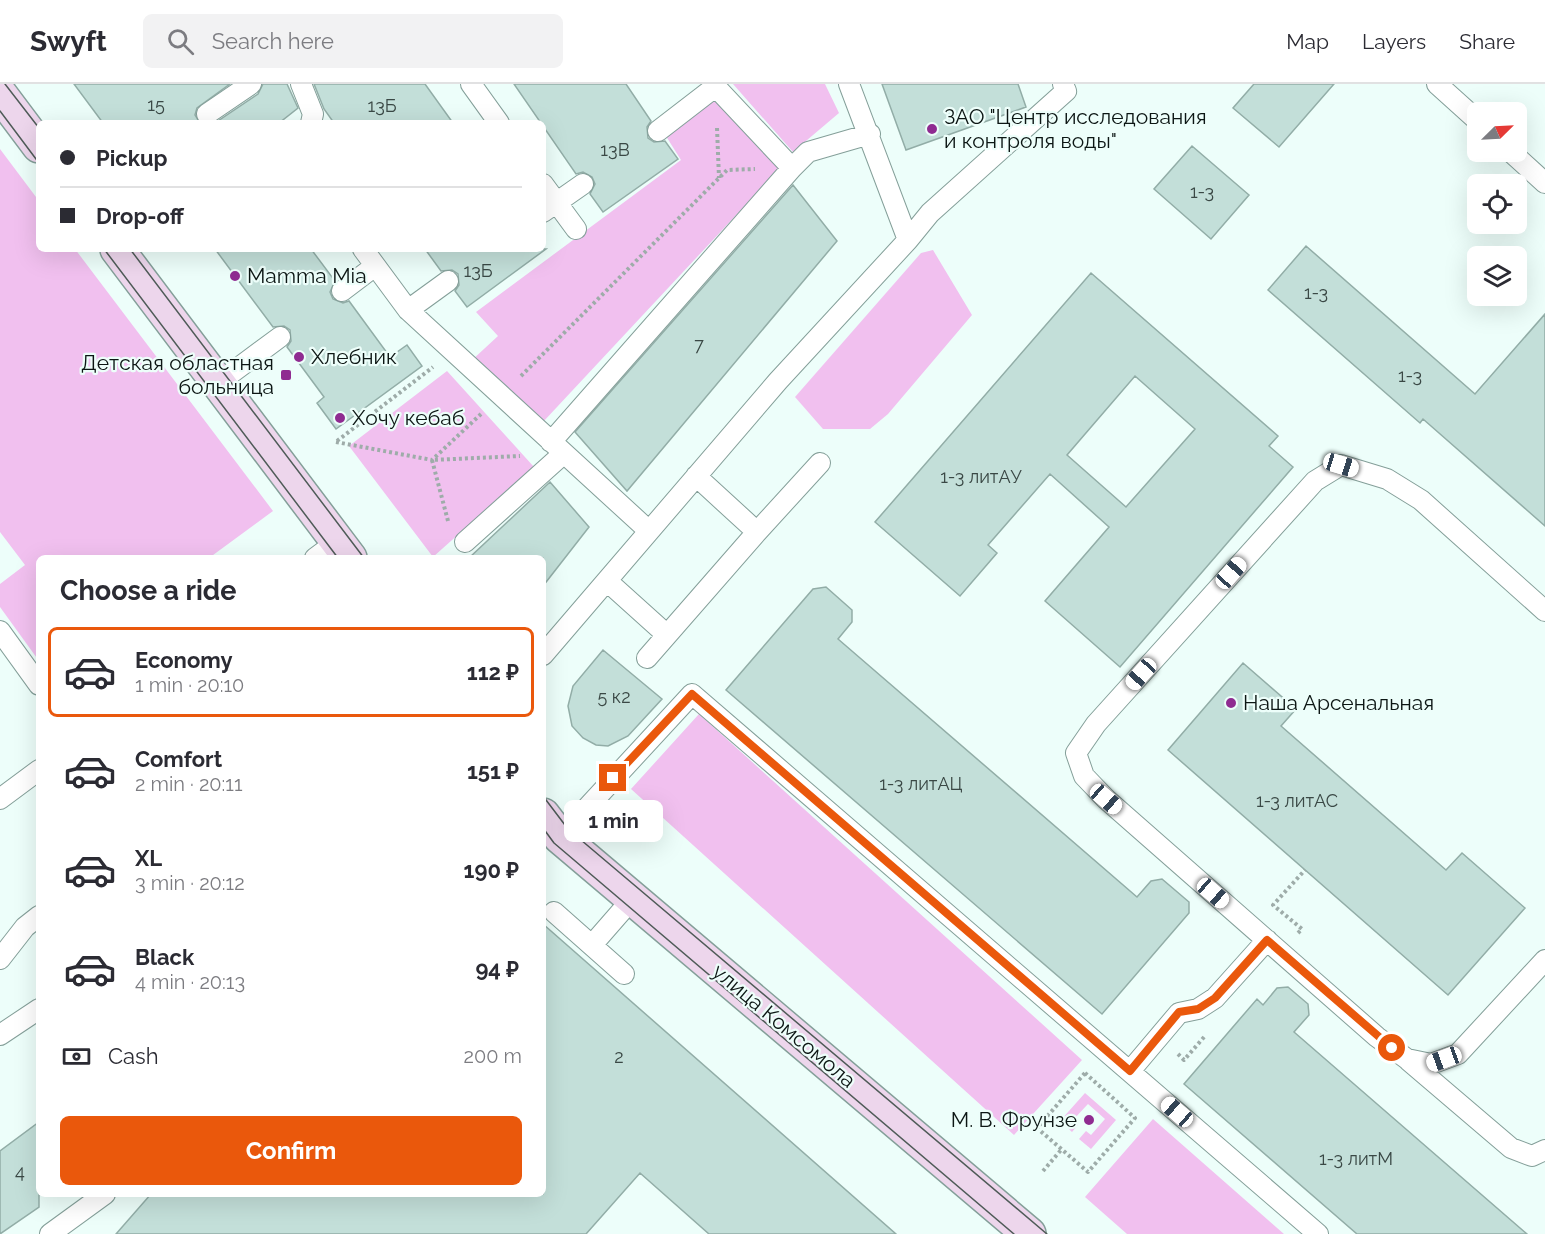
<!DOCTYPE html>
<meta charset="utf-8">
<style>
:root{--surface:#fff;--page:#f2f2f3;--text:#2b2b33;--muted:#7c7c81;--line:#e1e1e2;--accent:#ea580c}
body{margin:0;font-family:Raleway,sans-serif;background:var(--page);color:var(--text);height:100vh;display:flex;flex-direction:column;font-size:22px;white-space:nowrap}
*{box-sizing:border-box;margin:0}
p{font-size:20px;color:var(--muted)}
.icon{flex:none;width:33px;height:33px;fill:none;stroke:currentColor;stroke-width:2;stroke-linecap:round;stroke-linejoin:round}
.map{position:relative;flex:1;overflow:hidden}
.drawer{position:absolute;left:36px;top:471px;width:510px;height:642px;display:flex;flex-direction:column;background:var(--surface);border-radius:9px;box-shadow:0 6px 24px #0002}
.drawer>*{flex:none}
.hud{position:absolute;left:36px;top:36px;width:510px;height:132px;border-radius:9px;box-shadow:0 6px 24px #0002;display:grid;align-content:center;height:132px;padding:0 24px;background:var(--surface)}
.needle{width:39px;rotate:66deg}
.buttons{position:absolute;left:1467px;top:18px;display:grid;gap:12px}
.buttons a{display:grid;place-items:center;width:60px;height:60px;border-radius:9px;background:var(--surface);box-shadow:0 6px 24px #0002;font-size:30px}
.end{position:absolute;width:27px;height:27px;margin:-14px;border:8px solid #ea580c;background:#fff;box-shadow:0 0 0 3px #fff}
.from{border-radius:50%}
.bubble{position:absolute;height:42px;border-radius:9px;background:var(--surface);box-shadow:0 6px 24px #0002;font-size:20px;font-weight:700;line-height:42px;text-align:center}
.car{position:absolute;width:18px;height:36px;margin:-18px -9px;border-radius:8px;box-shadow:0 0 4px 2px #0007;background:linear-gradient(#fff 24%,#345 0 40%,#fff 0 76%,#345 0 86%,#fff 0)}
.hud b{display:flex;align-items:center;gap:21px;height:57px;font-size:22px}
.hud b+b{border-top:2px solid var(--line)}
.hud i{width:15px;height:15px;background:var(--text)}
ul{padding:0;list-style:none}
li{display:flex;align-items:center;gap:18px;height:90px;margin:0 12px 9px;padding:0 12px;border:3px solid transparent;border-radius:9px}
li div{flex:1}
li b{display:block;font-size:22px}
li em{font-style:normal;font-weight:700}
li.active{border-color:var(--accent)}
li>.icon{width:54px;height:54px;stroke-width:1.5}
h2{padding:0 24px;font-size:27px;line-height:72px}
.pay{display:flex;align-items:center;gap:15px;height:66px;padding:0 24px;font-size:22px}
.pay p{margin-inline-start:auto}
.button{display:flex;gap:12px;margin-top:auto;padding:12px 24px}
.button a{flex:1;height:69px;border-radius:9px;background:var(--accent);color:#fff;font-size:24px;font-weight:700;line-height:69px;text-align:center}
header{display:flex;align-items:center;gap:36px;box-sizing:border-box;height:84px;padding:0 30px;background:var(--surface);border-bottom:2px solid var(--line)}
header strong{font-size:28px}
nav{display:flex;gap:33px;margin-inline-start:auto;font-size:21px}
.search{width:420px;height:54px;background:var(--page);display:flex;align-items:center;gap:15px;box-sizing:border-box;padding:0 21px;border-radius:9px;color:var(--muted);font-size:22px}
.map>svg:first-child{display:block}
.green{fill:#f1c0ef}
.building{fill:#c3dfd9;stroke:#92ada7;stroke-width:1.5;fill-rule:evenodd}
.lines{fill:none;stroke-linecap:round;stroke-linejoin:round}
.service-casing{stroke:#849f99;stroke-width:22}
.secondary-casing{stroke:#849f99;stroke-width:36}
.path{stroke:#9eaca9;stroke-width:4;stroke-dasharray:3 3;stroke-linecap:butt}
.service{stroke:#fff;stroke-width:20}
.secondary{stroke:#edd6ec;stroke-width:33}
.tram{stroke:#4f5b58;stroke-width:1.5}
.route{stroke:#ea580c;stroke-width:8}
.poi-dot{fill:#8f2b91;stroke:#edfefa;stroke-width:2}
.labels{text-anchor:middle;stroke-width:4.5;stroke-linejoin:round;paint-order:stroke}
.number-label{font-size:18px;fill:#3a4845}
.poi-label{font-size:21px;fill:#0c1614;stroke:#edfefa;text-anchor:start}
.street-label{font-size:21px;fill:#0c1614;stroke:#edfefa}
</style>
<header>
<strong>Swyft</strong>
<div class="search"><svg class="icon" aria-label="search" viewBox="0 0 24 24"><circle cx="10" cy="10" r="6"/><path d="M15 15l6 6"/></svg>Search here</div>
<nav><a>Map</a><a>Layers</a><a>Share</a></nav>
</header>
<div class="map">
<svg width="1545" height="1150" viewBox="0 0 1545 1150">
<rect width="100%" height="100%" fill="#edfefa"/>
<path class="green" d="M733 0H825L839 29 793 68Z
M713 10 782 82 543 338 471 277 498 252 476 228 681 76 664 49Z
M0 65 39 117V165H75L273 427 209 474H39V577L0 523V500L25 481 0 448Z
M933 166 972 231 888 330 870 345H823L795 313 921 169Z
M447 287 534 383 433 473 349 362Z
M699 630 1082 976 1014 1051 631 705Z
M1085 1009 1116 1036 1091 1065 1079 1055 1086 1047 1091 1051 1105 1035 1088 1020 1073 1036 1078 1041 1072 1048 1060 1037Z
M1153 1035 1284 1150H1127L1085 1113Z"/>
<path class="building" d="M74 0H230L197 24 195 31 200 39H103Z
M263 0H287L298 24 279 39H215L258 10Z
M314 0H425L453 39H334L324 25Z
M514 0H626L651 37 647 43 648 54 654 58 665 57 678 75 603 128 590 110 595 100 592 93 583 88 576 90Z
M882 0H1018L1026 23 906 66Z
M1254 0H1334L1279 63 1233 24Z
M1192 62 1249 111 1211 155 1154 105Z
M793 101 837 157 627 407 575 348Z
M1306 162 1475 310 1545 230V442L1423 335 1420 339 1268 206Z
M215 165H311L335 197 330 208 333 215 343 219 349 217 390 273 407 261 422 282 336 345 317 319 324 313 287 263 291 257 290 246 284 242 273 243Z
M425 165H546L467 223 455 207 459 201 458 190 452 186 441 187Z
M1091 189 1278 352 1269 362 1293 383 1120 583 1045 517 1109 443 1050 390 988 461 997 469 960 512 875 438ZM1135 292 1195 345 1126 423 1067 371Z
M550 398 589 443 543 502V474H469Z
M826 503 852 526V538L838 555 1137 813 1151 797 1162 795 1189 818V829L1102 930 726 606 813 505Z
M603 566 662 615 628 652 608 662 596 661 583 654 572 642 568 622 573 602Z
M1243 579 1296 625 1281 642 1446 786 1462 769 1525 824 1448 911 1168 666Z
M543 840 896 1150H709L640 1089 586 1150H116L151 1110H543Z
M1288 903 1308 920 1309 931 1294 948 1527 1150H1357L1184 1000 1257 915 1263 921 1277 904Z
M39 1038V1123L0 1150V1067Z"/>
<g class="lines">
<defs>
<path id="service" d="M301 0 313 30 311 39
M471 0 499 39
M713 0 792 84 808 68 870 50
M1437 0 1478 37
M207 30 251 0
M658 47 715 3
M1511 68 1545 99
M543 100 576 145
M543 128 583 100
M908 156 930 129 1066 7 1063 0
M363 165 408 226 649 447
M342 207 375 182
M408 226 448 197
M218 299 280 253
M551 358 792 84
M757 448 820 379
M465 458 563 370
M315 474 338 457
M607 497 667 551
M1545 527 1421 416 1387 395 1341 381 1315 397 1096 640 1076 669 1084 692 1106 715 1377 953 1407 975 1431 980 1458 970 1545 876
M0 547 39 601
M543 571 778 297 908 156 849 0
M647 574 757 448 696 392
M0 715 39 686
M560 753 692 610 1318 1150
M554 828 624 890
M592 861 633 814
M0 875 25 843 39 832
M0 951 39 925
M1409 977 1511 1064 1532 1072 1545 1066
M1130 987 1179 929 1198 925 1215 914 1267 856
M50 1150 105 1110"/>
<path id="secondary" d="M0 10 39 62
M117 165 350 474
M543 731 560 753 1029 1150"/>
</defs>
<use href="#service" class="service-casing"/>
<use href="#secondary" class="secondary-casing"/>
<path class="path" d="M717 44 719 94
M521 292 727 86 755 85
M337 357 433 283
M336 358 432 376 481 330
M448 437 432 376 520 372
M1298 849 1302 845 1273 821 1305 786
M1178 970 1184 976 1205 952
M1085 989 1135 1034 1088 1088 1037 1044Z
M1043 1087 1061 1066"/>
<use href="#service" class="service"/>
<use href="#secondary" class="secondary"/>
<path class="tram" d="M5 0 39 44
M0 27 39 79
M104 165 338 474
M130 165 364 474
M543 712 568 745 1047 1150
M543 744 554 759 1014 1150"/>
</g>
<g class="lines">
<path class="route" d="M613 694 692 610 1130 987 1179 928 1198 925 1215 914 1267 856 1392 964"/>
</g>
<g class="poi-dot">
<circle cx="932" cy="45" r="6"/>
<circle cx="235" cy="192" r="6"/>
<circle cx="299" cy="273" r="6"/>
<rect x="280" y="285" width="12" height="12" rx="3"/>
<circle cx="340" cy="334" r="6"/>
<circle cx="1231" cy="619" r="6"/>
<circle cx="1089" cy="1036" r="6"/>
</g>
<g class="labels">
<g class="number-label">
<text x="156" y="27">15</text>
<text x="382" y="28">13Б</text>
<text x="615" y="72">13В</text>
<text x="1202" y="114">1-3</text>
<text x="478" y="193">13Б</text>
<text x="1316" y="215">1-3</text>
<text x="699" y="267">7</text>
<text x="1410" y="298">1-3</text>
<text x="981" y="399">1-3 литАУ</text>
<text x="614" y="619">5 к2</text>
<text x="921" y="706">1-3 литАЦ</text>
<text x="1297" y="723">1-3 литАС</text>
<text x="619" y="979">2</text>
<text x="1356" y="1081">1-3 литМ</text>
<text x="20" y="1094">4</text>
</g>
<g class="poi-label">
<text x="944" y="40">ЗАО "Центр исследования<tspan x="944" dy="24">и контроля воды"</tspan></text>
<text x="247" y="199">Mamma Mia</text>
<text x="311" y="280">Хлебник</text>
<text x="274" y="286" text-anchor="end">Детская областная<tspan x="274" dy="24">больница</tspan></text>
<text x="352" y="341">Хочу кебаб</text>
<text x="1243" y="626">Наша Арсенальная</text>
<text x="1077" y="1043" text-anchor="end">М. B. Фрунзе</text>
</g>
<g class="street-label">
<text transform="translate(784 942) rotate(40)" y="7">улица Комсомола</text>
</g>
</g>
</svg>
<div class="buttons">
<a><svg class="needle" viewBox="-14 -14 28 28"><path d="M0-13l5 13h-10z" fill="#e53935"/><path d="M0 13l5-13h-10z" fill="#7c7c81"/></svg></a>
<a><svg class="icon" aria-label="locate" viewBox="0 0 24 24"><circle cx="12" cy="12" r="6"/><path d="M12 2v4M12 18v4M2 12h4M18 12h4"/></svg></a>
<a><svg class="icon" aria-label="layers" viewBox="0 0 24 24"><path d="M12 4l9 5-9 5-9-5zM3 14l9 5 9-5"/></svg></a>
</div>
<i class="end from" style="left:1392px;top:964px"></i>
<i class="end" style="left:613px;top:694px"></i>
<div class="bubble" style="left:564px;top:716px;width:99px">1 min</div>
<i class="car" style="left:1341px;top:381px;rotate:107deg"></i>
<i class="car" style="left:1231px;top:489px;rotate:42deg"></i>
<i class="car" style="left:1141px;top:590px;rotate:222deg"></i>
<i class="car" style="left:1106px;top:715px;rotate:131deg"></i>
<i class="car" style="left:1213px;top:809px;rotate:131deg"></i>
<i class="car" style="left:1444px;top:975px;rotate:250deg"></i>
<i class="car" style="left:1177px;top:1028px;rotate:311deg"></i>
<div class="hud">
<b><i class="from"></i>Pickup</b>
<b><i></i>Drop-off</b>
</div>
<section class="drawer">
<h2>Choose a ride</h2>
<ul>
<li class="active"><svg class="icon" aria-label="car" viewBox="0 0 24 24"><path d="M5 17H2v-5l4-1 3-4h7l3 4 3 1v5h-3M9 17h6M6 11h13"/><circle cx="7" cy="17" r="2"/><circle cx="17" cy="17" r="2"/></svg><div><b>Economy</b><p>1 min · 20:10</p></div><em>112 ₽</em></li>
<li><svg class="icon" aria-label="car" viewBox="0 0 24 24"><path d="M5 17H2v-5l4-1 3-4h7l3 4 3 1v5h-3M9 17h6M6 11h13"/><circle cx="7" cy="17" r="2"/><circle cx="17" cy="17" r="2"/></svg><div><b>Comfort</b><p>2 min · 20:11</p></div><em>151 ₽</em></li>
<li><svg class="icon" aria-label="car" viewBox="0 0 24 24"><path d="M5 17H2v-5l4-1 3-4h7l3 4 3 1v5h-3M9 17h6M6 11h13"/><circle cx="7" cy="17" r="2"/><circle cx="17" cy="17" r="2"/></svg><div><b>XL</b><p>3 min · 20:12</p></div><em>190 ₽</em></li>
<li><svg class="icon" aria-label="car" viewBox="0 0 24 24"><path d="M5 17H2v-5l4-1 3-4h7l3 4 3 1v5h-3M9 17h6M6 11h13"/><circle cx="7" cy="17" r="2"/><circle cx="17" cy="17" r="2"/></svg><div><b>Black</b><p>4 min · 20:13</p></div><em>94 ₽</em></li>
</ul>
<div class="pay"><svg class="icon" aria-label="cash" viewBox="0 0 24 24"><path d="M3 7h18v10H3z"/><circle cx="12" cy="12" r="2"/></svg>Cash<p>200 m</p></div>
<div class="button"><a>Confirm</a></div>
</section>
</div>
